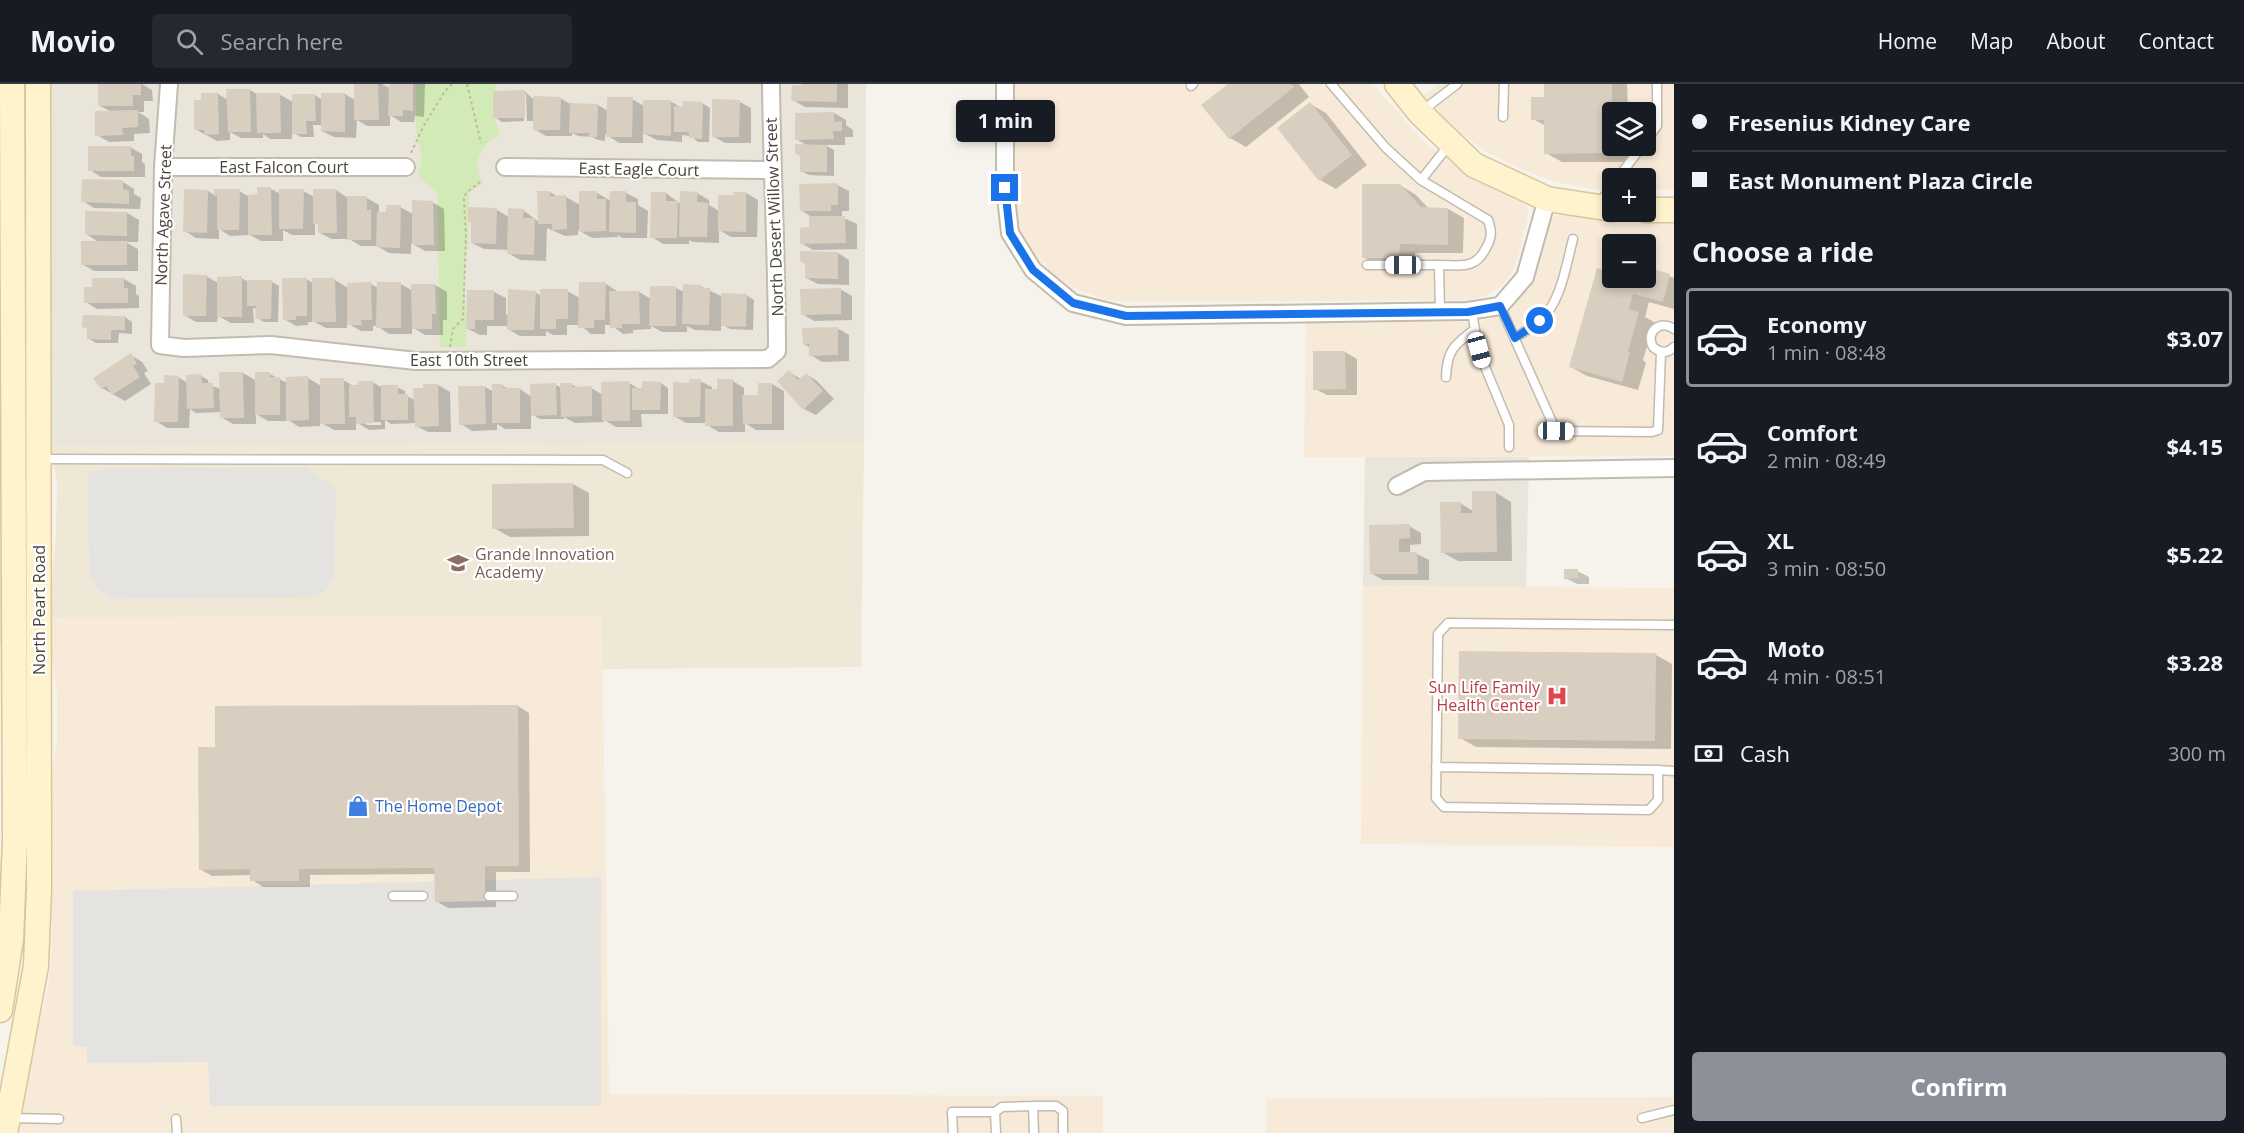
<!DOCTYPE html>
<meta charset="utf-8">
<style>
:root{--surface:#171b24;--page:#242831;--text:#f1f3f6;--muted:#9ea1a6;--line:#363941;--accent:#8c9099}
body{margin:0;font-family:"Open Sans",sans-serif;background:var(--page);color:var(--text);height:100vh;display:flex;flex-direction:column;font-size:22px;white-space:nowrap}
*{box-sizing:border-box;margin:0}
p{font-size:20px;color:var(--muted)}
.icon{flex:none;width:33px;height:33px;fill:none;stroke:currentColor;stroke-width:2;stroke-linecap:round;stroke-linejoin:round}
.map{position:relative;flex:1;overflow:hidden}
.panel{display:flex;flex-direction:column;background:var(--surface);width:570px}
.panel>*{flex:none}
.banner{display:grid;align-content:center;height:132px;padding:0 18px;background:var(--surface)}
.fabs{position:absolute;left:1602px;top:18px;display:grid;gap:12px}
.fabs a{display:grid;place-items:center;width:54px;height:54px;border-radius:6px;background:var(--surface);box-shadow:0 3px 9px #0003;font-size:30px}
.end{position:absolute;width:27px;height:27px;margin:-14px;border:8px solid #1a73e8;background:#fff;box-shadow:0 0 0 3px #fff}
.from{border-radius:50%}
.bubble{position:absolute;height:42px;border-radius:6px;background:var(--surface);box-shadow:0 3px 9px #0003;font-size:20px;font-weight:700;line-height:42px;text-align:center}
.car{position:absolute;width:18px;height:36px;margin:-18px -9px;border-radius:8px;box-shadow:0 0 4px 2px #0007;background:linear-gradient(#fff 24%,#345 0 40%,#fff 0 76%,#345 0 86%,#fff 0)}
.banner b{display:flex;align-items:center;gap:21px;height:57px;font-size:22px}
.banner b+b{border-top:2px solid var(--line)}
.banner i{width:15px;height:15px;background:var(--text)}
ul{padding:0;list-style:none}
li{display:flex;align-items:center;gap:18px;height:99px;margin:0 12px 9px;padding:0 6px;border:3px solid transparent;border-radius:6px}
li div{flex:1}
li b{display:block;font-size:22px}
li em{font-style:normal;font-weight:700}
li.selected{border-color:var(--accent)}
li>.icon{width:54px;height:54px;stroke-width:1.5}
h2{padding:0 18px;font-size:27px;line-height:72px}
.pay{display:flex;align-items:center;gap:15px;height:66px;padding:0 18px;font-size:22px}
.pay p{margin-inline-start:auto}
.cta{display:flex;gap:12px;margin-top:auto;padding:12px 18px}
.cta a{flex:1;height:69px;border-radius:6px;background:var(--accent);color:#fff;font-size:24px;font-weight:700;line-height:69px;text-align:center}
header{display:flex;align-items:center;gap:36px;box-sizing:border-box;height:84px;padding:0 30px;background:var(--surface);border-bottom:2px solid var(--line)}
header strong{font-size:28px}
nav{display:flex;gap:33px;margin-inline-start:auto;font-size:21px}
.search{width:420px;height:54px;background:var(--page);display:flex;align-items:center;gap:15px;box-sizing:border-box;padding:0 21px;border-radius:6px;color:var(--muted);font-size:22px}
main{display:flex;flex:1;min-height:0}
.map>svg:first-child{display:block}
.residential{fill:#eae5da}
.commercial{fill:#f7ead8;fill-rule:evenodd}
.education{fill:#efe8d6}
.green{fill:#d2eab5}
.parking{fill:#e5e3e0}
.shadow{fill:#0003;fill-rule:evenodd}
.building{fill:#d8cfc1}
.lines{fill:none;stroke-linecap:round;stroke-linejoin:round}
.lane-casing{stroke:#c2bbae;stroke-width:11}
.street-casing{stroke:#c2bbae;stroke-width:20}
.secondary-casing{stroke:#d6c79b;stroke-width:27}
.path{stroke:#c4b79f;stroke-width:2;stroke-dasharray:3 3;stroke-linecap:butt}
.lane{stroke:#fff;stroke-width:8}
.street{stroke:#fff;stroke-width:16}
.secondary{stroke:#fff3cd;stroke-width:24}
.route{stroke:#1a73e8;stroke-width:8}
.labels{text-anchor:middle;stroke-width:4.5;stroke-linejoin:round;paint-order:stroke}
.street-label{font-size:16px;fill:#4b4439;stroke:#fff}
.education-label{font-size:16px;fill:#785e54;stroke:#fff;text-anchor:start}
.health-label{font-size:16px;fill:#be3a42;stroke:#fff;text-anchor:end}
.shop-label{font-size:16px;fill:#366cbe;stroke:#fff;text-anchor:start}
</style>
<header>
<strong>Movio</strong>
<div class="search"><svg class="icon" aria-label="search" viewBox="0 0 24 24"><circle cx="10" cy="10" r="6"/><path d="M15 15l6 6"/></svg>Search here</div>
<nav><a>Home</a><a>Map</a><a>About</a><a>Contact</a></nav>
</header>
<main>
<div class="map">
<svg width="1674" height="1049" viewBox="0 0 1674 1049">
<rect width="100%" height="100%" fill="#f6f3ec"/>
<path class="residential" d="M0 0H2L3 555 0 562Z
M49 0H866L864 358 49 361Z
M1365 373H1529L1526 503 1363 502Z"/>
<path class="commercial" d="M1011 0H1373L1424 58 1450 78 1476 96 1520 116 1527 123 1528 133 1517 176 1512 188 1503 201 1488 211 1469 216 1131 218 1107 216 1078 206 1056 193 1038 175 1024 156 1015 134 1010 107Z
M1438 0H1674V105L1646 106V94H1612V106L1592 105 1556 98 1521 85 1489 69 1461 50 1438 29 1423 12ZM1612 28H1646V62H1612Z
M1567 130 1584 134 1674 140V372L1304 373 1306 239 1466 238 1487 236 1505 227 1520 213 1531 197 1551 136 1557 131ZM1612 160H1646V194H1612Z
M1363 502 1674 504V763L1361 760Z
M602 532 609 1010 1103 1012V1049H17L33 961 47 910 52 869V687L57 658V611L49 554V534Z
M1674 1013V1049H1267V1015Z"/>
<path class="education" d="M864 358 861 583 603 585 601 532 49 534 56 448 57 397 49 361Z"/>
<path class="green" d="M416 0H496L495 34 500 51C479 60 471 79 483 99L469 108 468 160 465 178 466 263H440L437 109 418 92 422 74 416 46Z"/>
<path class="parking" d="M304 383 336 404 334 493 324 509 312 513 112 515 100 507 89 491 88 390 107 384Z
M601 793V1022H210L208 978 87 979V963L73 961V807Z"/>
<path class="shadow" d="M99 0H142L152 6 153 17H144V28H138L149 35 150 49 134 50V57L109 58 97 51 112 28 100 22Z
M355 0H382L390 4V0H425L424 33 415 32 414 38H401L390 31V42H367L357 36 356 54 334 53 322 47V41H313L314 53H301L292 48V55H270L263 50V54H241L230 48V56L217 57 195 45 202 18 218 10 228 16 250 6 258 11 279 10 293 18V12L315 11 322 16 345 10 355 16Z
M802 0H848V24L805 23 793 16Z
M1231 0H1299L1309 13 1246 63 1230 54Z
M1546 0H1627L1628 28H1612V62H1628V78H1562L1546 69V42L1533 35 1546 15Z
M524 7 532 14H560L572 21H598L608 27 632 15 644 22 670 17 682 24 702 19 710 24 709 58H698L691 52 682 51V58L657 56 643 49V59H619L605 50V57L598 56 592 53 578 52 572 49V52H546L534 45V37H527L526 10H523L524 37 502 38 495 33Z
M740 18 751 24V59H725L713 52Z
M1310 20 1326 29 1367 81 1336 105 1320 96Z
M834 29 846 36V41L853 46V53H845V61H825L834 66V92L809 91 801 87 802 73 796 69 808 62 796 55Z
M130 63 142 70V78L145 80V93H101L90 86Z
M123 98 134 105V110L141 114 140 125 94 124 83 117Z
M837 101 849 107V127H842V133L857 140V165L813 166 801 159 811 145 810 132 801 126Z
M1400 101 1416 111 1429 125H1448L1464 134 1463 169H1415V183L1379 182 1363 173Z
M271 105 281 110 303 107 315 113 336 106 348 114H367L379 121V130H388L400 123 413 130 432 118 444 125 445 167H425L411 159V170L389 169 377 162H361L349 155H332L320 149V142L315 139V151H292L283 146V157H261L250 151 230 152 219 145V155L196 154 185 147 186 106 208 107 216 112 239 107 248 112H259Z
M550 108 558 113H566L580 121 597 109 611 117 626 109 638 115V121L648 127 647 154H622L618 151V153L592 154 578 146V151L565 152 547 144 546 177 520 176 508 169V166L484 165 472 159 497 126 509 133 523 126 539 138Z
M652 109H666L682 121 697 109 709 116V121L719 127 736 113 746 109 758 116 757 153H731L719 146V159L693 158 689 156V160H663L652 153Z
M127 129 139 136 138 158H125L138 165V187H94L82 180 100 159 86 150Z
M838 169 849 176V201L818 200 806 194V180L801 177Z
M1646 185 1674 194V225L1649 218 1645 233 1654 238 1643 276 1646 279 1638 306 1587 292 1571 283 1598 186 1612 190V194L1635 196V194H1646Z
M206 192 218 199 241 194 247 197 272 198 279 202 278 238H264L257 234V225L253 224 254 239H231L218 232 217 238H196L184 231Z
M124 195 136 202V210L139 212V224L97 225 86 218 94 204Z
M306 195 313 199 335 196 348 204 371 200 378 204 401 200 413 207 435 201 447 208V236H443V251H425L412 243V250H389L377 242H373V247H361L347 239V244H326L315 238H308V241L296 242 284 235Z
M606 200 617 207V209L639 208 651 215V203L676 204 684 208 700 202 723 213 746 211 754 216 753 246 730 245 721 240V247L695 246 687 242V248H662L651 242V245L633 246V249L623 250 611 241H605V250H591L580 241H567V251H553L546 247V252H520L508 245V242H487V251H480L468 245V208H494L506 214V231H509L535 208 541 212 567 207 580 214Z
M840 205 852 212V236L814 237 802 230Z
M125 233 132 238V250L119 249 118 259H96L88 254 89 245 84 242Z
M837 244 849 251V277L822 278 811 271 810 264 804 260Z
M1345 268 1357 275V311H1327L1315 305Z
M131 271 142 278 148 287 144 289 151 300 125 317 102 304Z
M789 288 801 295 806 290 817 297 834 315 816 331 804 325Z
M243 289 257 297 270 290 287 299 308 294 321 302 343 296 354 302 372 298 383 304 397 303 405 307V311L415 316 425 305 438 301 450 308 451 348H428L416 342V339L391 340 385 336V345L369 346 356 338V346H334L320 338V342L299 343 290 337H268L256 330V340H233L221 333V328L196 329 190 325 189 344H167L156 337 165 300 178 293 188 299 201 292 208 296 209 301 221 305 220 290ZM364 338H381V341H367Z
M700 297 712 303V307H719L733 297 744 304V312H760L772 300 784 307V346H756L745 339V348H719L707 341V339H686L674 332 690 300Z
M629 299 641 306 661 299 668 304V330H641L642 343H616L604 336V338L575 339 564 333V335H540L531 330V345H505L497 340V346L472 347 461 340 485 303 494 308 503 302 509 305H520L532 313 556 301 562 304 571 300 578 304H591L603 311Z
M573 400 589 409V452L510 453 494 444Z
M1495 408 1511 418 1512 477H1458L1442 468 1460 419 1473 427Z
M1409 442 1421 449V460L1410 461V470H1417L1429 476V496H1383L1371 489Z
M1577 487 1589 493V500H1577L1565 494Z
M1656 571 1672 580 1671 665 1476 663 1460 654Z
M518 622 529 629 530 788H496V823L448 824 436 817V790L310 791V803H263L252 796V791L212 792 200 785 216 665Z"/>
<path class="building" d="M98 0H141V11H133V22H98Z
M354 0H378L379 36H354Z
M389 0H413V27L403 26V32H388Z
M801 0H837V18L791 17 792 1 801 2Z
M1228 0H1291L1294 3 1229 55 1201 21Z
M1544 0H1612V69L1544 70V36H1531V13H1544Z
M226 5H250L251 48H228Z
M525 6V34H493V7Z
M201 9H218L219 50 204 51V46H194V16H201Z
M256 9H280L281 49H257Z
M321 9H345V48L321 47Z
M292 10H315L316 37H306L307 50H292Z
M533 12 561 13 560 46H533Z
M607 13H633L632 53H606Z
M712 15 740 16 739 53H712Z
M643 16H671V52L643 50Z
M683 17 703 18 702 55 689 54V48H674V22L683 23Z
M1310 18 1352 71 1319 97 1277 44Z
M570 19 598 20 597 53H589V49H569Z
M138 26V43L122 44 123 51 95 52V27Z
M834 28V38L842 37V47H833L834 55 795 56V29Z
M795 60 827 61V88H800V71L795 70Z
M88 62H131V72H134V87H88Z
M82 95 123 96V105L129 106V120L81 118Z
M838 99V121H831V127H800L799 100Z
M1362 100H1400L1421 123 1448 124V161L1400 160 1399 174H1362Z
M257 103H271L272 151H248V111L257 110Z
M184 105 208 106 207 149 183 148Z
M214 105H240L239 146H217V112H214Z
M279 105H304L303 145H279Z
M313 105H336L337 149H318V140H313Z
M537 107H550V112L566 111 567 145 552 146V140H538Z
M579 107H597V115H606V147L579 148Z
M610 107H626V118H636V149L609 148Z
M680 107 698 108 697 118 708 119 707 153H679Z
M651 108H666V117H678L677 154H650Z
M734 108H746V148L718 147V111H734Z
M347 112H367V126H371V156H347Z
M412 116 433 117 434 161H412Z
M386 121H401L400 164 376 163 377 128H386Z
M468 123 497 124 496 160 471 159V138H468Z
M508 124 524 125 523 134H535L534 171 507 170Z
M85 127 127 128V152L85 151Z
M809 132H845L846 159 800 160V144L809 143Z
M81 157H127V181H81Z
M800 167 838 168V195L805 194V178H800Z
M1646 183 1670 190 1663 218 1633 210 1629 225 1639 228 1628 268H1630L1622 298 1569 283 1597 184 1612 188V194H1646Z
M183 190 207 191 206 232H183Z
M242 192V233H217V193Z
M92 194H124V204H128V219H84V203H92Z
M282 194H307V232H296V236H283Z
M312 194H335L336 238H312Z
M247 196H272L271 235H255L256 222H247Z
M371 198 372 236H361L362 241H347V199Z
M377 198H401V244H376Z
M579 198H606L605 236H594V244H578Z
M411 200H435L436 230H432V245H412Z
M683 200 701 201V204H710L709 241 682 240Z
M650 202H676V242H649Z
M841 204V230L801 231 800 205Z
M508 205 536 207 534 246H507Z
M540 205H568V235H556V245H540Z
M467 206H494V236H475V245H466Z
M609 207H639L640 240H622V244H610Z
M721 209 747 210 746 243 721 242Z
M83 231 125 232V246H111V256L87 255V244L82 243Z
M838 243V271L809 272V260L803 261 802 244Z
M1313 267H1345L1346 305 1313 306Z
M131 269 137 280 133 282 140 293 112 311 106 302 101 305 93 294Z
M789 286 798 296 806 289 823 307 803 326 777 297Z
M219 288H243L244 334H220Z
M255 288H270V293H280V331H255Z
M201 290 202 299H213L214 324 187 325 186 291Z
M164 291 179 292 178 338H154L155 299H164Z
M308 292 309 336 286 337V293Z
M320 294H344L345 340H320Z
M689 295H701L700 333H673V298L689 299Z
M717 295H733V342H705V305H717Z
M358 297H373L374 339 356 340V333H349V301H358Z
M630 297V337H602L601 298Z
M642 297 661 298 660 326H632V304H642Z
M556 299 557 331 531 332 530 300Z
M560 299H572V303L592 302V332L561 333Z
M758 299H772V340H743L742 311H758Z
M423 300H438L439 342 415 343 413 304H423Z
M492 300H503V304H520V339H492Z
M381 301H398V310H408V336H381Z
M458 302H485L486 340 459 341Z
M573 399 574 444 492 445V400Z
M1472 407H1496L1497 468 1441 469 1440 418H1461V429H1472Z
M1410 440V454L1399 455V468H1417L1418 490H1370L1369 441Z
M1564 485H1578V494L1564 495Z
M1459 567 1656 569 1655 657 1458 655Z
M518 621 519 782H485V817L435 818 434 784 299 785V797H250V785L199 786 198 663H215V622Z"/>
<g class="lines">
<defs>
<path id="lane" d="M1331 0 1386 64 1421 96 1488 136C1492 147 1492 154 1486 164 1475 186 1461 181 1439 181L1440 228
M1191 2 1193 0
M1422 27 1457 0
M1503 33 1504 0
M1646 57 1657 42V0
M1618 94 1642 62
M1421 96 1449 61
M1598 121 1612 102
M1367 181H1439
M1500 222 1556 347 1652 348 1658 346 1661 268
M1472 227 1476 253 1483 278 1509 341V363
M1674 245C1660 235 1645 248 1653 263 1660 269 1667 270 1674 263
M1515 254C1522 249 1531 244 1539 238 1561 219 1566 182 1573 155
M1446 293C1447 266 1454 261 1475 245
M39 375 603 376 627 389
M1674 541 1448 539 1438 550 1436 714 1444 723 1649 726 1658 716V686L1674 687
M1436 683 1658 686
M393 812H423
M489 812H513
M1033 1022 1034 1049
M995 1028 996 1049
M11 1034 59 1035
M1642 1034 1674 1026
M176 1035 177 1049
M953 1049 952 1028H995L1002 1023 1033 1022H1056L1063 1027V1049"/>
<path id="street" d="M169 0 163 83 160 261 184 264 271 261 416 277 768 275 777 267C777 178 772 89 771 0
M1005 0V104L1010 149 1033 186 1073 219 1126 232 1468 227 1500 222 1525 193 1547 115
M163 83H406
M505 83 772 86
M1397 402 1424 388 1674 384"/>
<path id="secondary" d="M1397 0 1420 29 1474 81 1547 115 1612 125
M1646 126H1674
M0 926 11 855 15 756 12 0
M5 1049 36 882 39 805 38 0"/>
</defs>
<use href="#lane" class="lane-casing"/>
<use href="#street" class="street-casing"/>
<use href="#secondary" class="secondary-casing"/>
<path class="path" d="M467 0 481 59
M411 69 423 43 445 7 452 0
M450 263 453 245 463 235 466 153 464 115 466 109 480 98"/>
<use href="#lane" class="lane"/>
<use href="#street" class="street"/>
<use href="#secondary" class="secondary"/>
</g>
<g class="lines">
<path class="route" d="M1005 104 1010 149 1033 186 1073 219 1126 232 1468 228 1500 222 1515 254 1540 237"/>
</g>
<defs>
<symbol id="school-bare" viewBox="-9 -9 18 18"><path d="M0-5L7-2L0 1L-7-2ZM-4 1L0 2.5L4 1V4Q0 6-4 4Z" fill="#8d6e63" stroke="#fff" stroke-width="2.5" paint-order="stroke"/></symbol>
<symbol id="hospital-bare" viewBox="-9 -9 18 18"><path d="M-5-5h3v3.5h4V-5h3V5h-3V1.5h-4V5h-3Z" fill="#e0444e" stroke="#fff" stroke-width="2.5" paint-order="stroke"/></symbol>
<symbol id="shop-bare" viewBox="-9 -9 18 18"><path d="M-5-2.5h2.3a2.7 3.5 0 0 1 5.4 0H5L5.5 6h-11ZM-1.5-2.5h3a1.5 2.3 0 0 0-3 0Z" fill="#3f7fe0" stroke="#fff" stroke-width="2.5" paint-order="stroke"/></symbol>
</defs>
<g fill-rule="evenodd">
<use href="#school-bare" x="443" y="464" width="30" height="30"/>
<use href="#hospital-bare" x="1542" y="597" width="30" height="30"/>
<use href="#shop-bare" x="343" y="707" width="30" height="30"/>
</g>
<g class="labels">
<g class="street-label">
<text x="284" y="89">East Falcon Court</text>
<text transform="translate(639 85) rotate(1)" y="6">East Eagle Court</text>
<text transform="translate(163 131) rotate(-88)" y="6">North Agave Street</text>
<text transform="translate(774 133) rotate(-92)" y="6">North Desert Willow Street</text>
<text x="469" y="282">East 10th Street</text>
<text transform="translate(39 526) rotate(-90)" y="6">North Peart Road</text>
</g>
<g class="education-label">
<text x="475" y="476">Grande Innovation<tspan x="475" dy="18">Academy</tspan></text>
</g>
<g class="health-label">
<text x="1540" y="609">Sun Life Family<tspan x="1540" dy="18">Health Center</tspan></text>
</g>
<g class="shop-label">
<text x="375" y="728">The Home Depot</text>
</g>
</g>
</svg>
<div class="fabs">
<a><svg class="icon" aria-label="layers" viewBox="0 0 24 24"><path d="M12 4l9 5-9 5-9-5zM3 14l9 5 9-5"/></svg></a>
<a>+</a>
<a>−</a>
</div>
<i class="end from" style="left:1540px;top:237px"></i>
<i class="end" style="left:1005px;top:104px"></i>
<div class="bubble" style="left:956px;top:16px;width:99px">1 min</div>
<i class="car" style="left:1403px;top:181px;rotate:270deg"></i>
<i class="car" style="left:1479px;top:266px;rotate:165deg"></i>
<i class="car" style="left:1556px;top:347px;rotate:91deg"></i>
</div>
<section class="panel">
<div class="banner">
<b><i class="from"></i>Fresenius Kidney Care</b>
<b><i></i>East Monument Plaza Circle</b>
</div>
<h2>Choose a ride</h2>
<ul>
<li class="selected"><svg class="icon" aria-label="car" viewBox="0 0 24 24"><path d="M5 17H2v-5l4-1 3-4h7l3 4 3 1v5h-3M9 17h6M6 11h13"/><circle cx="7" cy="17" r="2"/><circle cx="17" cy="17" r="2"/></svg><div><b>Economy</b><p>1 min · 08:48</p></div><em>$3.07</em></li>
<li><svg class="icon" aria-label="car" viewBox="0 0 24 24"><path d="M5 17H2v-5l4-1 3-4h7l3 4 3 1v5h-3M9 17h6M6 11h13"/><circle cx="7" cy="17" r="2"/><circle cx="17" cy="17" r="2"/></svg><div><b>Comfort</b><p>2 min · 08:49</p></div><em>$4.15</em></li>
<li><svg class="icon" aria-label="car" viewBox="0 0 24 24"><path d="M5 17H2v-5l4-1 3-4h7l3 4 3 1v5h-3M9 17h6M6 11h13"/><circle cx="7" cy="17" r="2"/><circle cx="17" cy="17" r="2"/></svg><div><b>XL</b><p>3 min · 08:50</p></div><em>$5.22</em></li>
<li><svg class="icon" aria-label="car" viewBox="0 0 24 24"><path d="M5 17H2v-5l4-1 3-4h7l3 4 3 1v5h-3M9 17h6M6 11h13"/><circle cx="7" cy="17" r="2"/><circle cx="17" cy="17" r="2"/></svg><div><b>Moto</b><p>4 min · 08:51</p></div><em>$3.28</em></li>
</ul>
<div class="pay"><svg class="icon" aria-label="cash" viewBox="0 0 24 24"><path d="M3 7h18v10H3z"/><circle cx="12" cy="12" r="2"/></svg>Cash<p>300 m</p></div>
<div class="cta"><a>Confirm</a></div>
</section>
</main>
